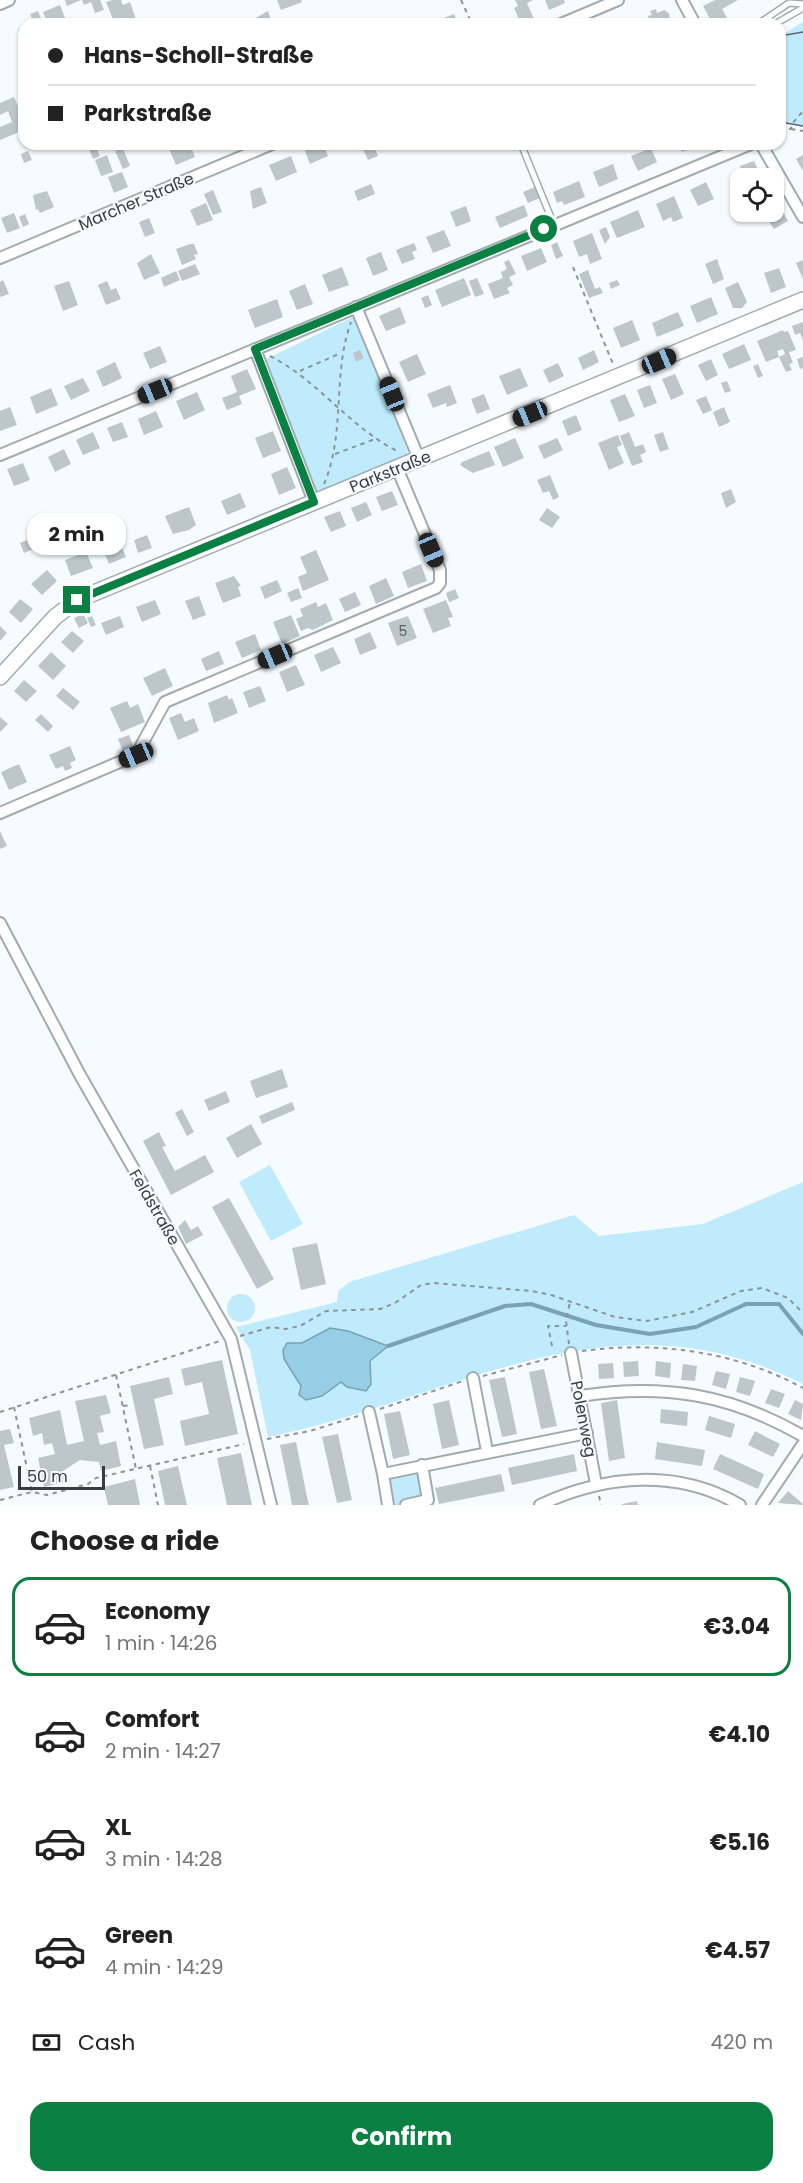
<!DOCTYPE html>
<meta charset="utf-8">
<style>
:root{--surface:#fff;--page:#f6f6f6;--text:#222;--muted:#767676;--line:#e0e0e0;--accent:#0b8043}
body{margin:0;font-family:Poppins,sans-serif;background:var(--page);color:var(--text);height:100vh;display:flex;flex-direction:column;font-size:22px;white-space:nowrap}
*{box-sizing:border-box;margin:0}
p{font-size:20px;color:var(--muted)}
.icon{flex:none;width:33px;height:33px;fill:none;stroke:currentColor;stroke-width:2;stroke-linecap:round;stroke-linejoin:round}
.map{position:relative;height:1505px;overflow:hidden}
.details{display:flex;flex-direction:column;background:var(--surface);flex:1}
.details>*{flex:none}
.guide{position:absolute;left:18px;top:18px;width:768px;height:132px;border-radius:18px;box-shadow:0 2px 4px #0004;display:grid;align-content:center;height:132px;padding:0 30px;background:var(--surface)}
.tools{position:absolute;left:730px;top:168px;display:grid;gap:12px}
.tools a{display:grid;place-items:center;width:54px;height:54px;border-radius:12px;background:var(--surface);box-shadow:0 2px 4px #0004;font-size:30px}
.scale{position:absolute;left:18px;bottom:15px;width:87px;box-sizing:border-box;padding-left:6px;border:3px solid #393d3f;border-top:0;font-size:16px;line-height:21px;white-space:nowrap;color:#393d3f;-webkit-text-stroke:4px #f5fbfe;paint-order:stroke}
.end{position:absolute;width:27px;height:27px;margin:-14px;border:8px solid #0b8043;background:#fff;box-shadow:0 0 0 3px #fff}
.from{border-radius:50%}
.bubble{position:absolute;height:42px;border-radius:18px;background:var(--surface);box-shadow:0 2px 4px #0004;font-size:20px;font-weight:700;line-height:42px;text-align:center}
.car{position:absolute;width:18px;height:36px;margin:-18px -9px;border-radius:8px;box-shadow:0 0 4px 2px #0007;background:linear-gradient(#222 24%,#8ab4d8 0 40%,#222 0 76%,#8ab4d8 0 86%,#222 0)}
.guide b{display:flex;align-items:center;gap:21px;height:57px;font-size:22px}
.guide b+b{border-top:2px solid var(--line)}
.guide i{width:15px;height:15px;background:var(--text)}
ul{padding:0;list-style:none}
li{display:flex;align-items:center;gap:18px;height:99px;margin:0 12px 9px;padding:0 18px;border:3px solid transparent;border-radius:18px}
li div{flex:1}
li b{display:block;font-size:22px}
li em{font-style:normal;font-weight:700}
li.current{border-color:var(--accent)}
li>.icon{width:54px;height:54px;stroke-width:1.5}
h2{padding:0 30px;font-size:27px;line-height:72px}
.pay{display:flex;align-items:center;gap:15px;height:66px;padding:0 30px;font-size:22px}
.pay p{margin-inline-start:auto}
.cta{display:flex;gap:12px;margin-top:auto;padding:12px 30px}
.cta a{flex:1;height:69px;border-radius:18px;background:var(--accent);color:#fff;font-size:24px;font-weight:700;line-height:69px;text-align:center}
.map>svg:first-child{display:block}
.green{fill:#bfebfd}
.water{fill:#96cee6;stroke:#7aa2b4;stroke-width:1.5}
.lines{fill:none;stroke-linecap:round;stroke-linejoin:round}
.stream{stroke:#7aa2b4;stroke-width:4}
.building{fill:#bdc7cb;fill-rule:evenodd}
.lane-casing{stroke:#a1abaf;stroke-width:8}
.street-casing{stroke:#a1abaf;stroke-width:14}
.secondary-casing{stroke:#a1abaf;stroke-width:18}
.path{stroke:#8e9395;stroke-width:2;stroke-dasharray:4.5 4.5;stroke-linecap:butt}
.lane{stroke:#fff;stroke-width:5}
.street{stroke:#fff;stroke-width:10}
.secondary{stroke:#fff;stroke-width:15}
.tram{stroke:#606567;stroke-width:1.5}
.route{stroke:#0b8043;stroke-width:8}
.labels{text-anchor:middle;stroke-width:4.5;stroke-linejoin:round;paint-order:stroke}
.number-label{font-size:14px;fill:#5a6062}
.street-label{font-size:16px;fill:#393d3f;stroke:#f5fbfe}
</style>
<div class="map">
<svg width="803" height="1505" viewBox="0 0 803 1505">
<rect width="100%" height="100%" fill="#f5fbfe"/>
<path class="green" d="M803 22V126L780 122V36Z
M355 316 409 455 315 494 264 360Z
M270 1165 303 1224 271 1241 239 1182Z
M803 1182V1384C609 1286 457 1399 268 1437L250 1350 236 1327 337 1302 338 1291 349 1282 574 1215 599 1236 703 1224Z
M227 1308a14 14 0 1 1 28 0a14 14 0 1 1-28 0Z
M422 1465 428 1500 406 1505H388L383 1474Z"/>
<path class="water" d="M330 1328 348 1331 388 1346 370 1361 371 1384 366 1391 347 1387 341 1382 322 1396 306 1400 299 1395 301 1386 284 1359 283 1350 287 1343H302Z"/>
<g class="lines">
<path class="stream" d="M388 1346 505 1306 531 1304 596 1325 650 1334 696 1327 746 1304H779L803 1334"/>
</g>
<path class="building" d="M65 0H81L67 6Z
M82 0H100L104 10 95 13 91 2 84 5Z
M112 0H121L123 5 130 2 137 22 115 24 106 2Z
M277 0H301L302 2 281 10Z
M515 0H533L527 3 534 19 521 24 514 8 518 6Z
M545 0H564L565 3 549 10Z
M715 0H738L722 9 728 20 721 24H713L703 6Z
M60 5 67 23 48 24 43 12Z
M656 9 657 13 664 10 669 13 670 24H651L648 16 652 15 650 11Z
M38 11 43 24H34L30 14Z
M268 11 272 24H256L254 19Z
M454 14 458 24H442L441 19Z
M24 27V43L18 29Z
M14 97 24 121V130L0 140V127L12 122 8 111 0 115V103Z
M44 144H58L46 149Z
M87 144H95L100 156 93 159Z
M167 144H190L195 157 176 165Z
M309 144H323L328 156 310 164 303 146Z
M373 144 378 156 368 160 362 147Z
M462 144H476L464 149Z
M678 144H696V146L682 152Z
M123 148 130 166 123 169 115 151Z
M651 148 657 162 638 171 631 156Z
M28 151 32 160 24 163 21 154Z
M107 155 113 172 101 176 95 160Z
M803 155V171L796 159Z
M291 156 297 172 276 181 269 165Z
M754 161 760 175 745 178 740 166Z
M613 164 618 179 599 187 593 172Z
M122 172 128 187 114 193 108 177Z
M579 181 585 197 564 205 562 201 557 203 553 192Z
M706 182 714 199 698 206 690 190Z
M371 184 375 194 358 201 354 191Z
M261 187 267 203 253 209 250 191Z
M535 187 540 198 528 203 523 192Z
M213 190 222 212 213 215 204 194Z
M47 191 54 207 40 213 38 209 36 210 33 195Z
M674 196 683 218 673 222 671 217 663 221 656 204Z
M777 201 788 221 774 229 763 212H774V203Z
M206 203 213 220 197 226 190 210Z
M524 205 528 216 500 228 495 217Z
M466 206 471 221 456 227 450 212Z
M638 210 645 227 617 238 610 222Z
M14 213 20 228 7 233 1 218Z
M25 214 29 224 23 227 19 217Z
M149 218 155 233 145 237 139 222Z
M606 227 610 237 605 244 599 230Z
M444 230 451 246 433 253 426 237Z
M592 233 602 259 590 264 587 254 579 257 573 241Z
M557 242 563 256 556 259 551 245Z
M414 243 417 250 412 252 415 259 402 264 396 250Z
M190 244H194L198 254 194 255 196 259 182 265 176 249Z
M541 248 547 262 527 271 521 256Z
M381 252 388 270 373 276 366 258Z
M151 254 160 273 144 280 137 263Z
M717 259 724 279 713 284 705 264Z
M509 260 516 274 509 277 513 285 507 288 510 293 494 299 488 284 503 278 501 272 507 269 504 262Z
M803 260V279L796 263Z
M195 264 200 274 182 281 178 271Z
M342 267 349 285 329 292 322 275Z
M779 268 786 287 771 293 764 273Z
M588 270 595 289 600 287 603 293 589 298 579 274Z
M176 271 180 280 164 287 161 278Z
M464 278 471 295 442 307 435 290Z
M477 278 484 294 475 297 469 281Z
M3 280 9 294 0 297V282Z
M617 280 620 285 611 289 609 283Z
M69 281 78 305 63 311 54 286Z
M107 281 111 290 116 288 121 299 106 305 98 285Z
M738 282 747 302 742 308H733L725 288Z
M305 284 313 304 297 310 289 291Z
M428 295 432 305 425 308 421 298Z
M711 297 718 314 697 323 690 306Z
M277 299 283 317 255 328 248 310Z
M400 307 406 323 386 331 379 316Z
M678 312 684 326 657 337 652 323Z
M632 320 640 340 621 348 613 328Z
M803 322V340L800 333 795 335 792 326Z
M783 330 784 332 788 331 796 350 789 352 793 363 789 364 792 370 786 372 779 357 766 362 757 341ZM783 349 785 354 779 357 777 351Z
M744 344 751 360 729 369 722 354Z
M160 346 167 362 150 369 143 353Z
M360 350 364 358 356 362 353 353Z
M594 350 599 362 583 370 578 358Z
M417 354 426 374 408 382 399 362Z
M803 357V368L800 369 797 359Z
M711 359 718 375 706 381 698 365Z
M115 362 122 378 103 387 96 371Z
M558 363 564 376 549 383 543 370Z
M758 364 763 376 758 378 753 366Z
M520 368 528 386 507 395 499 376Z
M247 369 256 389 239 396 242 404 227 410 222 398 237 392 231 376Z
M675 374 684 394 671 400 662 379Z
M83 378 90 391 71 400 64 386Z
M727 381 731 391 725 393 721 383Z
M450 385 457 403 447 407 446 403 433 408 427 394Z
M650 385 657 403 644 408 637 390Z
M51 388 58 405 36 414 30 397Z
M197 392 205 410 184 420 176 401Z
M484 394 490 409 477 414 471 399Z
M625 394 635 416 619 422 610 400Z
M706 396 712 410 703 414 696 400Z
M10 407 17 425 0 431V411Z
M724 407 730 422 719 427 713 412Z
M156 411 163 427 144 435 138 419Z
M576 415 582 430 568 436 562 421Z
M122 422 128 437 113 442 107 428Z
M273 431 281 451 263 458 255 438Z
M93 432 100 448 83 455 76 440Z
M629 432 635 447 643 444 646 452 640 455 643 462 632 466 620 436Z
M663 432 669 449 660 452 654 435Z
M618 435 622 445 617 447 624 463 609 470 598 443Z
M515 438 524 458 503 467 494 447Z
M557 438 563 450 544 459 538 446Z
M64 449 71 464 55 472 48 457Z
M489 451 495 465 473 473 460 465 462 462Z
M23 463 30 480 14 486 7 469Z
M287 467 296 488 279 495 271 474Z
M550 475 559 497 553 500 549 491 543 493 537 480Z
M731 489 736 502 726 508 721 493Z
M392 491 398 505 382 511 376 497Z
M240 493 246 507 227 515 221 501Z
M366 502 372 515 357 522 351 508Z
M189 507 196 525 189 530 173 534 165 516Z
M547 508 560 517 552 528 539 520Z
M340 511 346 526 331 532 324 517Z
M147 535 152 548 138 553 134 540Z
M36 536 40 546 24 553 20 543Z
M118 538 126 557 109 564 101 545Z
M316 550 329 580 303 591 298 577 307 573 300 557Z
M86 552 93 568 71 576 65 560Z
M421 564 427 581 408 588 402 572Z
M47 570 57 581 42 595 31 584Z
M234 576 241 586 238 587 241 596 223 603 215 583Z
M386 578 394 596 376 604 369 586Z
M277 580 282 591 265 599 260 587Z
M298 588 302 598 291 602 287 593Z
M455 589 459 598 449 602 446 593Z
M355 592 361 605 345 612 339 599Z
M199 596 206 615 193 620 185 601Z
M20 599 33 609 21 623 9 612Z
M155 600 161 614 142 622 136 607Z
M446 600 453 617 448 618 451 626 433 633 423 609Z
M316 602 318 607 326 603 333 620 313 630 308 628 301 631 296 619 303 616 300 609Z
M83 614 88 623 79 628 74 618Z
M291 615 300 636 282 644 273 622Z
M92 616 96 625 91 627 87 618Z
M120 616 124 627 106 635 101 623Z
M408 616 417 638 397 646 388 623Z
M0 626 7 633 0 641Z
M72 631 84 641 73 653 61 642Z
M370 632 377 648 360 655 354 639Z
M255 634 261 650 242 658 235 642Z
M333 647 341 663 321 672 314 655Z
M219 651 224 664 206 671 201 659Z
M51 652 66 666 53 680 38 666Z
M296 665 305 685 287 692 279 672Z
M165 668 173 686 152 696 143 678Z
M24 680 37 691 26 702 14 691Z
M260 686 266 701 249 708 243 692Z
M63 688 80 702 73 710 56 696Z
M227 695 229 700 232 698 238 713 214 723 208 703Z
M127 701 130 708 138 704 145 722 121 732 110 708Z
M181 713 185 722 194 718 199 731 178 740 169 718Z
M41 714 53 726 48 732 35 720Z
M0 717 8 724 0 732Z
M129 735 135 750 124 754 118 739Z
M70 746 76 760 70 763 72 768 65 771 63 766 56 769 49 755Z
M19 764 27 782 9 790 1 772Z
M0 831 7 846 0 849Z
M282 1069 288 1087 256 1098 250 1081Z
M226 1091 230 1102 209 1111 204 1100Z
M292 1102 295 1110 262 1124 259 1116Z
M182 1109 194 1132 187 1136 175 1113Z
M251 1124 262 1144 237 1158 226 1138Z
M159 1132 166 1146 162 1147 175 1171 205 1155 214 1172 171 1195 143 1141Z
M229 1198 274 1279 257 1289 212 1207Z
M185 1220 191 1230 198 1226 203 1235 186 1244 178 1227Z
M317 1243 326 1284 301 1290 292 1248Z
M222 1360 238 1434 185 1446 180 1421 209 1414 202 1382 185 1386 181 1369Z
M638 1361 639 1376 624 1377 623 1362Z
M656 1361 671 1363 670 1378 655 1376Z
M613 1363 614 1378 599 1379 598 1364Z
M683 1364 697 1366 695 1381 681 1380Z
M544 1369 557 1426 541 1429 529 1372Z
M716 1371 730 1374 726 1389 712 1385Z
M169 1377 173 1394 154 1399 164 1445 144 1449 130 1386Z
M505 1377 517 1434 502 1437 489 1380Z
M740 1377 755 1381 750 1396 736 1392Z
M771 1389 785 1394 779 1408 765 1403Z
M106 1395 111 1413 100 1416 104 1432 97 1433 100 1445 116 1441 121 1466 101 1471 99 1462 80 1460 63 1471 65 1482 44 1487 38 1458 55 1454 52 1443 44 1445 42 1433 33 1436 29 1418 60 1410 67 1445 84 1441 75 1401Z
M449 1400 459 1445 442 1449 433 1404Z
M617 1400 625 1458 609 1461 601 1403Z
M795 1400 803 1404 801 1420 788 1414Z
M661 1409 688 1412 687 1426 660 1423Z
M400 1411 410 1455 393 1459 384 1414Z
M709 1416 735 1424 731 1438 705 1430Z
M10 1429 14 1443 4 1445 14 1487 0 1490V1431Z
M755 1431 780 1444 773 1457 748 1445Z
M338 1434 352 1500 337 1503 322 1437Z
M296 1442 307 1497 309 1505H292L289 1489 280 1445Z
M657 1442 705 1450 702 1466 655 1459Z
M241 1453 252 1505H227L217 1458Z
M574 1454 577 1471 512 1485 508 1468Z
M720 1454 764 1474 758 1489 713 1469Z
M178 1466 187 1505H165L158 1471Z
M501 1474 505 1491 439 1504 435 1488Z
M135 1479 140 1505H108L104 1487Z
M788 1491 803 1504V1505L778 1503Z
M637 1501 638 1505H622V1504Z"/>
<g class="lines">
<defs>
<path id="lane" d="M758 24 789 3 803 4
M775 24 803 8
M521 144 554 225"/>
<path id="street" d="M682 0 695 24
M0 4 9 0
M561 24 618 0
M761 144 803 217
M0 258 272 144
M356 307 419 459
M255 349 314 502
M0 455 751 144
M0 813 136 755 165 702 436 588 440 583V570L397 468
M0 923 80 1075 231 1339 271 1505
M571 1353 596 1484
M473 1378 487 1451
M580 1396C663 1383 730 1394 803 1436
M369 1412 383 1474
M388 1505 383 1474 587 1433
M406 1505 428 1500 422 1465
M540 1505C604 1475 677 1468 740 1505
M762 1505 803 1444"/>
<path id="secondary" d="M0 677 55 617 77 600 803 300"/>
</defs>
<use href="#lane" class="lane-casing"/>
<use href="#street" class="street-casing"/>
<use href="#secondary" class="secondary-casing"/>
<path class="path" d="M461 0 472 24
M780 128 791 129 792 124 803 111
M791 129 803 131
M573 267 613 364
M270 356C319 381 350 428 399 452
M300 371 341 353
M335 454 375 439
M324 484C346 433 332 374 351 322
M240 1336 271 1327 285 1329 300 1326 326 1311 380 1309 395 1303 421 1285 433 1283 532 1291 551 1295 615 1317 647 1321 692 1312 741 1291 762 1288 788 1298 803 1313
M569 1344 566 1321 570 1302
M552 1346 548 1326H566
M582 1351C658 1341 735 1351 803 1388
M116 1375 136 1469
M483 1376 562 1355
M123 1406 131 1405
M14 1407 32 1492
M380 1409 463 1381
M0 1412 220 1341
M267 1439 310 1431 358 1416
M150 1466 158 1505
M599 1496 601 1505
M0 1500 32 1492 47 1495 88 1484 96 1478 244 1444"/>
<use href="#lane" class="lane"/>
<use href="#street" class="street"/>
<use href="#secondary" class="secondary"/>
<path class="tram" d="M780 36 803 32
M780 122 803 126"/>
</g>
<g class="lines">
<path class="route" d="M77 600 314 502 255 349 544 229"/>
</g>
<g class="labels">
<g class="number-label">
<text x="403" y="636">5</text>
</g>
<g class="street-label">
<text transform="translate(136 201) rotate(-23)" y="6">Marcher Straße</text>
<text transform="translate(390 471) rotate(-22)" y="6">Parkstraße</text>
<text transform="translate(155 1207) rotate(60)" y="6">Feldstraße</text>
<text transform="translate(584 1419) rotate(79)" y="6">Polenweg</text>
</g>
</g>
</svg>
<div class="tools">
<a><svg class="icon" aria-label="locate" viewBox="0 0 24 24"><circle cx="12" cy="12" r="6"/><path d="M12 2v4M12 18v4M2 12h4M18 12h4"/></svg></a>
</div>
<div class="scale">50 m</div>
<i class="end from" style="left:544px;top:229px"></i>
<i class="end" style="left:77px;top:600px"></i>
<div class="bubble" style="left:27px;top:513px;width:99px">2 min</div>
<i class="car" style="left:659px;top:361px;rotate:67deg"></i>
<i class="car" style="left:155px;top:391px;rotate:248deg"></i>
<i class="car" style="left:392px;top:394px;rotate:338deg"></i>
<i class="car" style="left:530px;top:414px;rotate:248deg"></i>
<i class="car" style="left:431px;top:550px;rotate:157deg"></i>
<i class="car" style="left:275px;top:656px;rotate:247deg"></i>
<i class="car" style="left:136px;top:755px;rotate:247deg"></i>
<div class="guide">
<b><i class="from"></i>Hans-Scholl-Straße</b>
<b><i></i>Parkstraße</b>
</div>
</div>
<section class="details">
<h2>Choose a ride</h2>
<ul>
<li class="current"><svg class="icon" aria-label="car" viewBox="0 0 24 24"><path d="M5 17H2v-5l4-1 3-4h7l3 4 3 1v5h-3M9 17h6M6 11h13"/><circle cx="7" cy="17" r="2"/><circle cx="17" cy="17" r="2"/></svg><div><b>Economy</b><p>1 min · 14:26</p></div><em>€3.04</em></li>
<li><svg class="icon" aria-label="car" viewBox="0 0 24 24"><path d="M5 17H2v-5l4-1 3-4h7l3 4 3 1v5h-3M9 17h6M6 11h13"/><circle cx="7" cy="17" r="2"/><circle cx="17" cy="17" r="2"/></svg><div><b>Comfort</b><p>2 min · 14:27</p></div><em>€4.10</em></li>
<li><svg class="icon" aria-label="car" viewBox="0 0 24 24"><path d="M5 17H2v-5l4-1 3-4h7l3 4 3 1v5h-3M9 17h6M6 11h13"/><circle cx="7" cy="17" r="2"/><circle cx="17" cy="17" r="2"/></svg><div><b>XL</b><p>3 min · 14:28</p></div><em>€5.16</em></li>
<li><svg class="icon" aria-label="car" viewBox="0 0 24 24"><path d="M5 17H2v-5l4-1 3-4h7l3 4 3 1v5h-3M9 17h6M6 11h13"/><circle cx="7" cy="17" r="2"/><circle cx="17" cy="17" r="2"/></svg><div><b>Green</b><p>4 min · 14:29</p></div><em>€4.57</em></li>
</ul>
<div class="pay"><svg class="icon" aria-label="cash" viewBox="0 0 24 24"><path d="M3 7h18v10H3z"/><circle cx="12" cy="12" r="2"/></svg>Cash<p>420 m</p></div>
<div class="cta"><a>Confirm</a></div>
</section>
